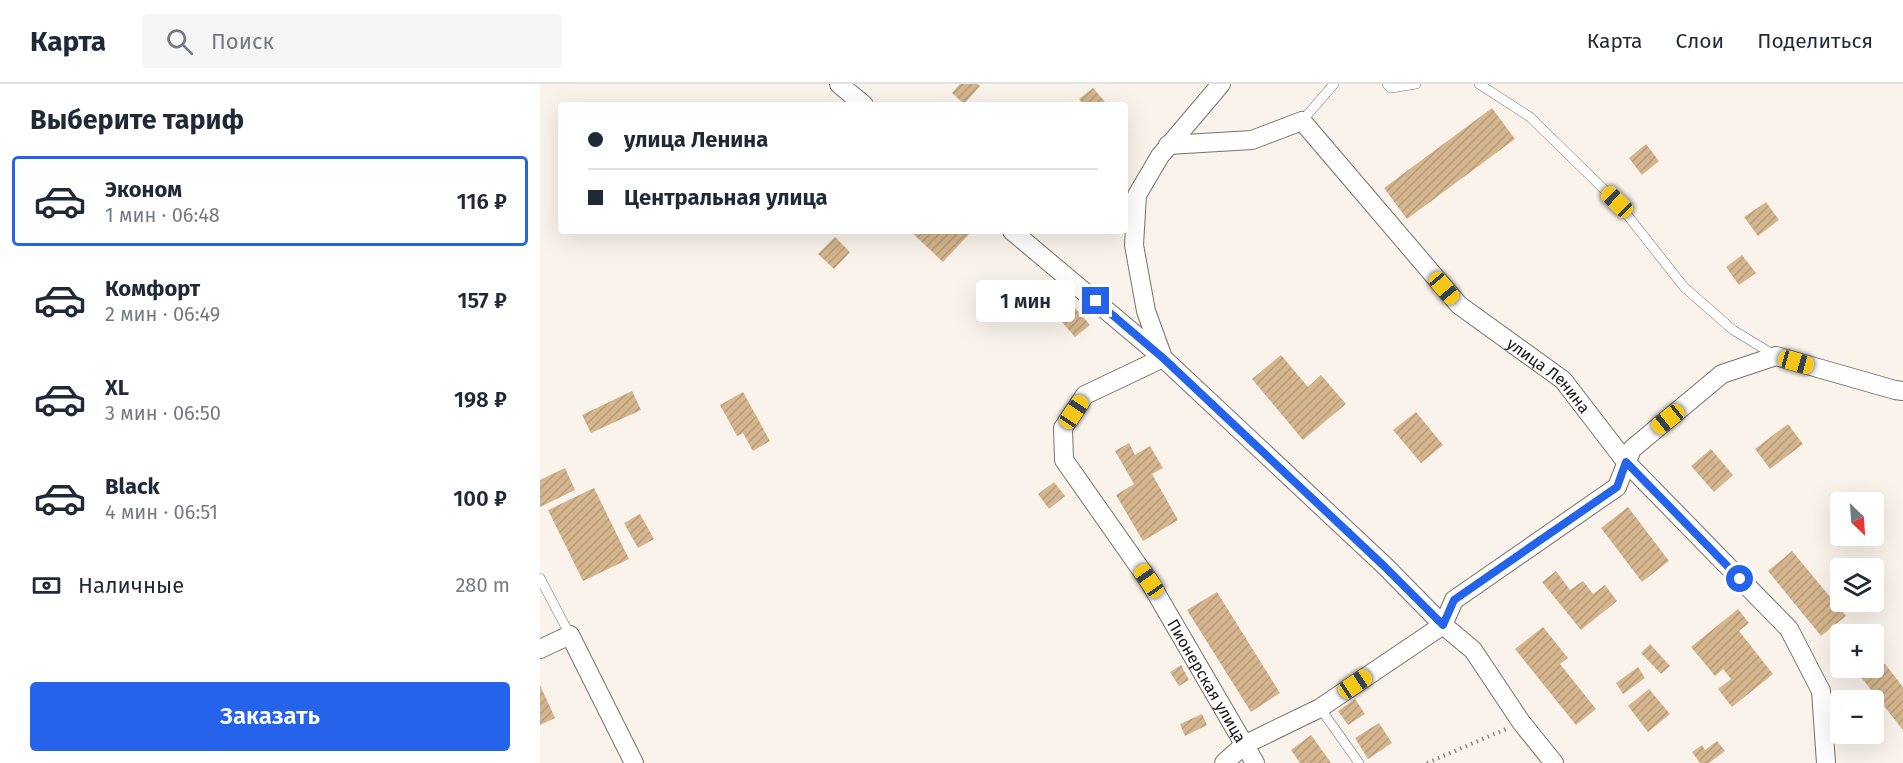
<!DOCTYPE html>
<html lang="ru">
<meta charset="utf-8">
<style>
:root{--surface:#fff;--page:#f6f6f7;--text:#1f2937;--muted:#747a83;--line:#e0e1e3;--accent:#2563eb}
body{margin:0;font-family:"Fira Sans",sans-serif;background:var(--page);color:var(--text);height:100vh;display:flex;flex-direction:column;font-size:22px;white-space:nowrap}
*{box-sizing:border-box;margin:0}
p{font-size:20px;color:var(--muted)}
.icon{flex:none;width:33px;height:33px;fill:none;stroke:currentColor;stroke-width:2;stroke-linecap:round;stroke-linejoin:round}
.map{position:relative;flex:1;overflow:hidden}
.panel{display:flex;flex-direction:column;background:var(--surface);width:540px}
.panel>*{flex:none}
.top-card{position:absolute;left:18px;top:18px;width:570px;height:132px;border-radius:6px;box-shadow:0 6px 24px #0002;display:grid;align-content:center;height:132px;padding:0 30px;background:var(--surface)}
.needle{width:39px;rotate:155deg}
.buttons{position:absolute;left:1290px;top:408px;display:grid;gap:12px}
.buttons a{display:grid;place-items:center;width:54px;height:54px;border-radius:6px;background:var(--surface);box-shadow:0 6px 24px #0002;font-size:30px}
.end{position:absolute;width:27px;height:27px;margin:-14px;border:8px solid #2563eb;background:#fff;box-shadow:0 0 0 3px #fff}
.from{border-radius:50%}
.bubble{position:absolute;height:42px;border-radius:6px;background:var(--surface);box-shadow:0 6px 24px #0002;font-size:20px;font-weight:600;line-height:42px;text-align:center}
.car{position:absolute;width:18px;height:36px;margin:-18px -9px;border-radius:8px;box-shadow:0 0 4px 2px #0007;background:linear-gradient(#f5c518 24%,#345 0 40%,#f5c518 0 76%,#345 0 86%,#f5c518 0)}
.top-card b{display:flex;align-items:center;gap:21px;height:57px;font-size:22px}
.top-card b+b{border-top:2px solid var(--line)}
.top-card i{width:15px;height:15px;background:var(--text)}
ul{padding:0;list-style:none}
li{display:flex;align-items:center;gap:18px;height:90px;margin:0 12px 9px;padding:0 18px;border:3px solid transparent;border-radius:6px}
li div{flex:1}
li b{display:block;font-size:22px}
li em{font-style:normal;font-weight:600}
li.selected{border-color:var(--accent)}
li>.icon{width:54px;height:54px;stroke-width:1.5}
h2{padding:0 30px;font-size:27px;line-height:72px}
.pay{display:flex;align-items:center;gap:15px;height:66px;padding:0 30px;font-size:22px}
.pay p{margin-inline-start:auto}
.button{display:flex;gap:12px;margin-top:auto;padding:12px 30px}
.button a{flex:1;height:69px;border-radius:6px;background:var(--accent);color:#fff;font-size:24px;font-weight:600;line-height:69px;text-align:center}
header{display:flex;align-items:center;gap:36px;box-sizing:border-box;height:84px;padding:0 30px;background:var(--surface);border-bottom:2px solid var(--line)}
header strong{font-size:28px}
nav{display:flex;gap:33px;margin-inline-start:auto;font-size:21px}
.search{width:420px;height:54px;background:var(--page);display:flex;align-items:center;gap:15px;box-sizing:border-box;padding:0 21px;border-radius:6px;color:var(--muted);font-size:22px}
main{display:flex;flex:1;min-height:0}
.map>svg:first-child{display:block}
.building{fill:url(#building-hatch)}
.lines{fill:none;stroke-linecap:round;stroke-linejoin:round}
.lane-casing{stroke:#78726b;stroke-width:10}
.street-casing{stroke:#78726b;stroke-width:20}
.path{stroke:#8c8882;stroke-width:4;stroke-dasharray:1.5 4.5;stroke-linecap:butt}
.lane{stroke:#fff;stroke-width:9}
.street{stroke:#fff;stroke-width:18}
.route{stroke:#2563eb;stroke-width:8}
.labels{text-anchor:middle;stroke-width:4.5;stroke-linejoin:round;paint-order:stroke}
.street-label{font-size:16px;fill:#151310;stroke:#fff}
</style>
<header>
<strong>Карта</strong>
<div class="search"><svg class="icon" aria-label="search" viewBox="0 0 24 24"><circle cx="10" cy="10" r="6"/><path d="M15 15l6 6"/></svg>Поиск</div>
<nav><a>Карта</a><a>Слои</a><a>Поделиться</a></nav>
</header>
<main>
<section class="panel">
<h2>Выберите тариф</h2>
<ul>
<li class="selected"><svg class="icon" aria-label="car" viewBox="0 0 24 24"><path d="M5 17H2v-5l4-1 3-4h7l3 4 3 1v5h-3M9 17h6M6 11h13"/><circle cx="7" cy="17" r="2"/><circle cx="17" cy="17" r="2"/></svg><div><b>Эконом</b><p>1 мин · 06:48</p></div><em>116 ₽</em></li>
<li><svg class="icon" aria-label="car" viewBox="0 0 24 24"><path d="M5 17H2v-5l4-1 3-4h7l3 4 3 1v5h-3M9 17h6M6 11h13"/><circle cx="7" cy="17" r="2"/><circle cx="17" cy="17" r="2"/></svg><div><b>Комфорт</b><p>2 мин · 06:49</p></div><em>157 ₽</em></li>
<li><svg class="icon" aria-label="car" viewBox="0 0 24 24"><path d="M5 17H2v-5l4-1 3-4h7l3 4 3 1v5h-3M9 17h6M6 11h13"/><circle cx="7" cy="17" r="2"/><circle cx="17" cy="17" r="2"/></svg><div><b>XL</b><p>3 мин · 06:50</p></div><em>198 ₽</em></li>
<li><svg class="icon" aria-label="car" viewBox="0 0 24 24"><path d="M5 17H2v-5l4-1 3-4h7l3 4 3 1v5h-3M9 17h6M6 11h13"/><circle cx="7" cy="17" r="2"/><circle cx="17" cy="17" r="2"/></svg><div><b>Black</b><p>4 мин · 06:51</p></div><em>100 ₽</em></li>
</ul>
<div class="pay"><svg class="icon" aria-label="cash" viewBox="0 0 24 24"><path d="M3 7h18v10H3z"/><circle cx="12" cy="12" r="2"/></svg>Наличные<p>280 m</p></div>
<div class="button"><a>Заказать</a></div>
</section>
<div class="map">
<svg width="1363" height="679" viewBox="0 0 1363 679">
<defs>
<pattern id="building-hatch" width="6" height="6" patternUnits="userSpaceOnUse" patternTransform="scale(1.5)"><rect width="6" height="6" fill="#d5b58d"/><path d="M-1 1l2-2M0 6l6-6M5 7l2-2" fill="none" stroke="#b69b79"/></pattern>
</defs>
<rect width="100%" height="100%" fill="#f9f3eb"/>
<path class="building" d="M420 0H438L440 2 424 20 412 9Z
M553 4 566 19 564 21H544L539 15Z
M952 24 975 55 867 135 844 104Z
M1106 60 1119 77 1102 91 1089 74Z
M1226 118 1239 136 1218 152 1204 133Z
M370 147H432L403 178Z
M295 153 310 168 294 185 278 170Z
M1202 171 1216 189 1199 201 1186 183Z
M515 201 550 241 535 253 500 213Z
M741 271 768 303 781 291 806 320 763 356 712 295Z
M92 307 101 326 51 349 42 331Z
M203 308 230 357 213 367 203 349 197 352 180 321Z
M876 328 903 361 881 379 853 346Z
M1248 340 1263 360 1230 385 1215 365Z
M589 359 595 371 610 362 623 384 612 390 638 436 603 457 576 411 594 400 575 367Z
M1171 365 1193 391 1174 408 1151 382Z
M25 384 35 406 0 423V396Z
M514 398 525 412 509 425 498 410Z
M54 404 89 475 43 497 8 426Z
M1088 423 1129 477 1102 498 1061 444Z
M100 430 114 455 98 464 84 439Z
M1252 467 1306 532 1281 552 1228 487Z
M1016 487 1030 506 1043 497 1053 510 1065 501 1077 517 1041 546 1002 498Z
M677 508 740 609 711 628 647 526Z
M1198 525 1209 539 1199 547 1233 590 1192 623 1178 605 1191 595 1183 585 1175 592 1151 563Z
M1003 543 1028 574 1020 580 1056 625 1036 641 975 565Z
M1110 560 1130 582 1121 590 1101 569Z
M1341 575 1363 603V646L1320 592 1330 584H1334V581Z
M641 581 649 596 639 602 630 588Z
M1098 583 1105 594 1083 610 1076 599Z
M0 601 15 634 0 641Z
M1109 605 1130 630 1108 648 1088 622Z
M815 615 825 630 808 641 798 627Z
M662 630 667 641 645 652 640 640Z
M839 639 852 659 828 675 815 654Z
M771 651 789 676 791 679H760L751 666Z
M1177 657 1185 667 1169 679H1160L1152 668 1162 661 1165 666Z"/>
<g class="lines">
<defs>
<path id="lane" d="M847 0 851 4 876 0
M939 0 990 33 1077 118 1144 203 1193 246 1236 272
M762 37 794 0
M0 494 30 551
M780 624 819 679"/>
<g id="street">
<path d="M299 0 324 21"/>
<path id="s1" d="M681 0 620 72 597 111 594 161 606 227 623 274 545 311 523 344 524 376 609 497 715 679"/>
<path id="s2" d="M628 61 712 56 762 37 919 221 1023 296 1086 378 1249 545 1281 607 1286 679"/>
<path d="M472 147 623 274 845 482 903 541 933 566 981 638 1014 679"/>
<path d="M0 565 30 551 94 679"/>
<path d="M684 679 704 661 780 624 903 541 914 516 1077 403 1092 365 1182 290 1236 272 1355 306 1363 307"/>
</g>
</defs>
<use href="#lane" class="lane-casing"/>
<use href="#street" class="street-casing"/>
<path class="path" d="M887 679 966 645"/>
<use href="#lane" class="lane"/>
<use href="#street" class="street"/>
</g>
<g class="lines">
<path class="route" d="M556 217 623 274 844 482 903 541 914 516 1077 403 1086 378 1200 495"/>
</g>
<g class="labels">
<g class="street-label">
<text dy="6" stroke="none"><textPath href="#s2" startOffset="494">улица Ленина</textPath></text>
<text dy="6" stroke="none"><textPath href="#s1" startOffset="728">Пионерская улица</textPath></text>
</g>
</g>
</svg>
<div class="buttons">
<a><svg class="needle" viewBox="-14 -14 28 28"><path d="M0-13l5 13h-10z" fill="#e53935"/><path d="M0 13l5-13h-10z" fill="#747a83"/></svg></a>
<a><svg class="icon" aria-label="layers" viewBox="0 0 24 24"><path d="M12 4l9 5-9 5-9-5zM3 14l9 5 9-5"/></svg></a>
<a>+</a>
<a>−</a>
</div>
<i class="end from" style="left:1200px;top:495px"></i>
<i class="end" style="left:556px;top:217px"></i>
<div class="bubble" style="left:436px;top:196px;width:99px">1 мин</div>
<i class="car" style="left:1077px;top:118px;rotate:314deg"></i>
<i class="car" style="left:904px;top:204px;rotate:140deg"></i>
<i class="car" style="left:1256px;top:278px;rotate:106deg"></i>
<i class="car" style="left:534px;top:328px;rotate:34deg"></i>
<i class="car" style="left:1128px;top:335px;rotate:231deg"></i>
<i class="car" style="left:609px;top:497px;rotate:325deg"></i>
<i class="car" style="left:815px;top:600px;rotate:56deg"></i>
<div class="top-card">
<b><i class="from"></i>улица Ленина</b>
<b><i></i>Центральная улица</b>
</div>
</div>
</main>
